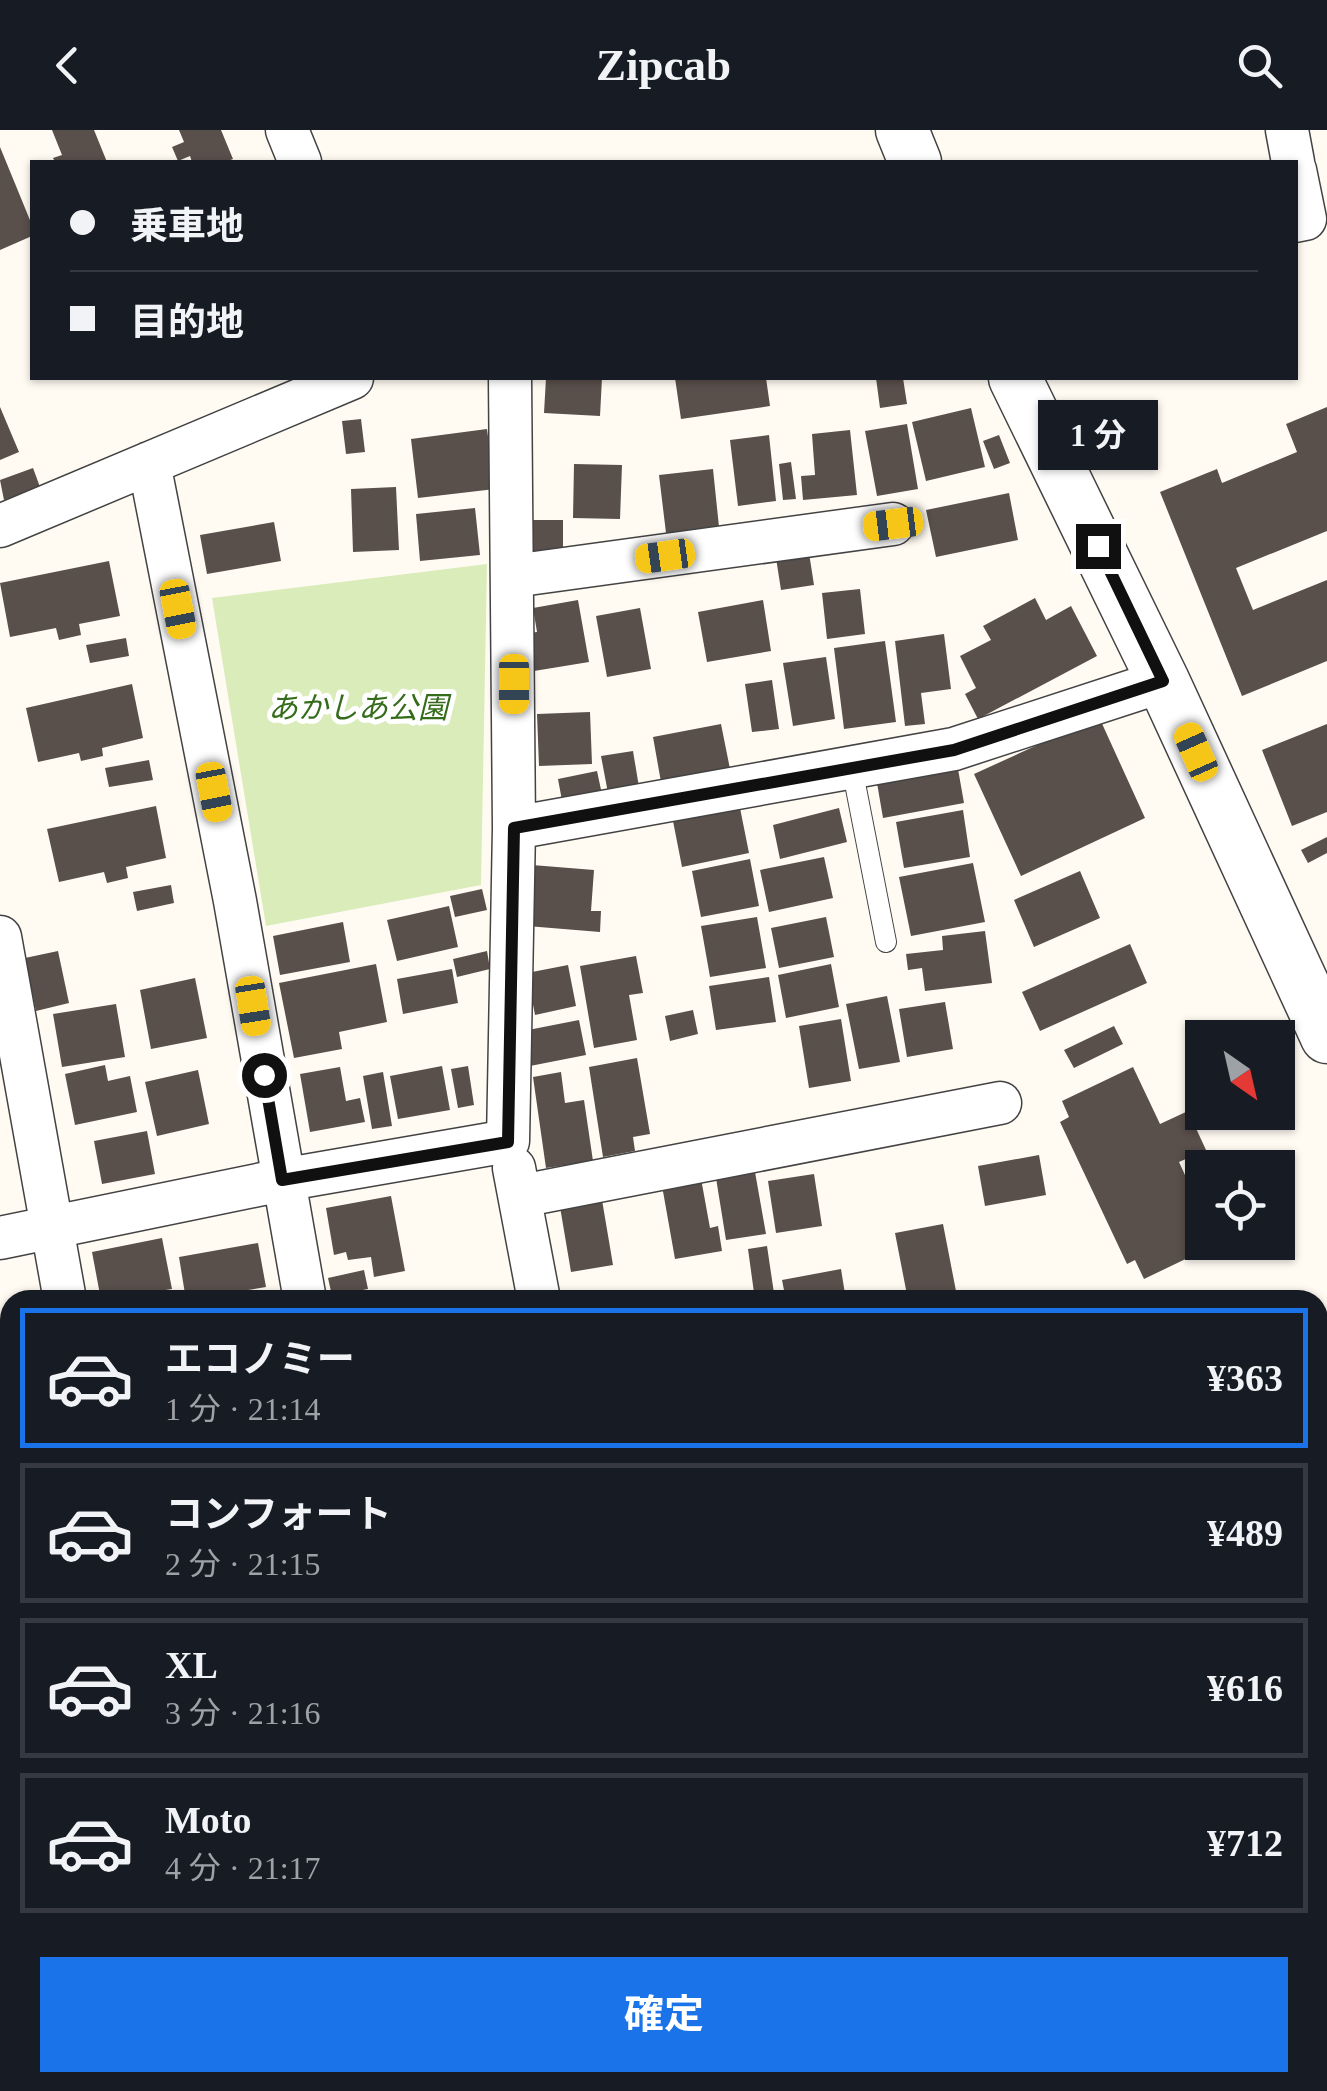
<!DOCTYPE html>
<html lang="ja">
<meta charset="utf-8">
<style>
:root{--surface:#171b24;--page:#20242c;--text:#f1f3f6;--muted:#9ea1a6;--line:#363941;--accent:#1a73e8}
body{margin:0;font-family:"Times New Roman","Noto Sans JP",serif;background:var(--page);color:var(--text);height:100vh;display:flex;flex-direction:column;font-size:38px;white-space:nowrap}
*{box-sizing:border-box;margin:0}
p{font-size:32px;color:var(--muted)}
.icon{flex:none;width:55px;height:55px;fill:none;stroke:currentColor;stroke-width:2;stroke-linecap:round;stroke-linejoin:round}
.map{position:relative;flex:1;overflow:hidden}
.panel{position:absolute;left:0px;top:1160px;width:1328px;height:802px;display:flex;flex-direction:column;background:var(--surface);border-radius:30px 30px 0 0;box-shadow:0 2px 8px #0004}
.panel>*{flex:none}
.guide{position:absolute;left:30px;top:30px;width:1268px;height:220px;border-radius:0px;box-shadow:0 2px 8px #0004;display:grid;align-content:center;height:220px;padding:0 40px;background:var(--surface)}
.needle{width:65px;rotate:146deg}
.tools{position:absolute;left:1185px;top:890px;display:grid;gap:20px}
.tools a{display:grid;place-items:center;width:110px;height:110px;border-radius:0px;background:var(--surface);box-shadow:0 2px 8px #0004;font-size:50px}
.end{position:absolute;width:45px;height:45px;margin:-22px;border:12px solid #101010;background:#fff;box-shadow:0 0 0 5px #fff}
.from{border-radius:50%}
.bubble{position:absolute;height:70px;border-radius:0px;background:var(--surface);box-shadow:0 2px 8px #0004;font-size:32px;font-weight:700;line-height:70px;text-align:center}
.car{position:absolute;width:30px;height:60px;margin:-30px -15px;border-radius:12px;box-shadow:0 0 8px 2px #0007;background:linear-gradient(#f5c518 24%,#345 0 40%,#f5c518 0 76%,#345 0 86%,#f5c518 0)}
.guide b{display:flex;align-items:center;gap:35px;height:95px;font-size:38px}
.guide b+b{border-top:2px solid var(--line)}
.guide i{width:25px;height:25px;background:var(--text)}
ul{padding:18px 0 0;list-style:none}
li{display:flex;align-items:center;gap:30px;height:140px;margin:0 20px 15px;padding:0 20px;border:5px solid var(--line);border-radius:0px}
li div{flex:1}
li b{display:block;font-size:38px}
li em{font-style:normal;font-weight:700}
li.on{border-color:var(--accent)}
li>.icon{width:90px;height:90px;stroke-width:1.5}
.action{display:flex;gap:20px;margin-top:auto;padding:20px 40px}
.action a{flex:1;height:115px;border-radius:0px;background:var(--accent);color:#fff;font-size:40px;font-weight:700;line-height:115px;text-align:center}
header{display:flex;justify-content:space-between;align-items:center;height:130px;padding:0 40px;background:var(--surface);font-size:45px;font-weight:700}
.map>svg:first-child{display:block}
.green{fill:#d9ecb9}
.building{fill:#594f4b}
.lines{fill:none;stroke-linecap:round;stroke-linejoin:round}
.service-casing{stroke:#434343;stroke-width:22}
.minor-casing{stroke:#434343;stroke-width:45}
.tertiary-casing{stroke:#434343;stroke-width:55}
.service{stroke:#fff;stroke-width:20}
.minor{stroke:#fff;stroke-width:42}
.tertiary{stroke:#fff;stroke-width:52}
.route{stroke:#101010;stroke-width:12}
.labels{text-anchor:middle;stroke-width:10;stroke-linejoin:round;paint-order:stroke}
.park-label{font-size:30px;font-style:italic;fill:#356c1b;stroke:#fff}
</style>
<header><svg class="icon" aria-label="back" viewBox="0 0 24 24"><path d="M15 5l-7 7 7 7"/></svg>Zipcab<svg class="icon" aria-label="search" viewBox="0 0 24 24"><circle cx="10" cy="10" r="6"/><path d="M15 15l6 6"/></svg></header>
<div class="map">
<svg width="1327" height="1961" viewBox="0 0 1327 1961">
<rect width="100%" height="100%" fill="#fffbf3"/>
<path class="green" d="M487 434 481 755 266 796 212 468Z"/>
<path class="building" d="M52 0H94L107 32H55L53 28 62 25Z
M179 0H221L233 29 225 32H192L190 26 178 31 172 17 184 12Z
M0 17 32 95V106L0 120Z
M546 248H602L600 286 544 283Z
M675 248H766L770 276 681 289Z
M876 248H903L907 274 880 278Z
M0 277 19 322 0 330Z
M1327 277V401L1236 438 1253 480 1327 450V531L1242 566 1160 362 1217 339 1222 353 1297 322 1286 294Z
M971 278 985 337 926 351 912 292Z
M361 289 365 322 346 324 342 291Z
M907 294 918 359 877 366 865 301Z
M487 299 495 359 418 368 411 309Z
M850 300 857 365 803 370 801 346 815 345 812 304Z
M769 305 776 371 738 376 730 310Z
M999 305 1010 333 994 339 983 311Z
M791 332 796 369 783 370 779 334Z
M574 334 622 335 620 389 573 388Z
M33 338 40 357 4 370 0 350Z
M713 339 719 397 666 403 659 345Z
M396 357 399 420 353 422 351 359Z
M1009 363 1018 410 936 427 926 380Z
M475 378 480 425 420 431 416 384Z
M533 390H563V423H533Z
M274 392 281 431 207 444 200 405Z
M809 423 814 455 781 460 776 428Z
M109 431 120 486 79 494 81 505 59 510 56 498 10 507 0 453Z
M860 459 865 504 827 509 822 463Z
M1035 468 1046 490 1071 476 1097 526 978 589 965 564 976 558 960 526 991 510 983 496Z
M578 470 589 532 534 541 528 503 537 502 533 478Z
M763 470 771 521 707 532 698 482Z
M640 478 651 539 607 547 596 486Z
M944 504 951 559 921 563 925 594 905 596 895 511Z
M126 508 129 526 90 533 86 515Z
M885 511 896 592 844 599 834 518Z
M826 527 835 589 793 596 783 533Z
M772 550 779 599 752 602 745 554Z
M132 554 143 608 102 618 103 626 81 631 79 623 38 632 26 578Z
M590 582 592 634 539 636 537 584Z
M1099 587 1145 688 1021 746 974 644Z
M721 594 730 639 661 652 653 607Z
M1327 594V682L1292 696 1262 620Z
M633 621 639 657 608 663 601 626Z
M149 630 153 650 109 657 105 638Z
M958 639 964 673 883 688 877 653Z
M597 641 603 669 563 676 558 649Z
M156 676 166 728 126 737 128 748 107 753 104 742 59 752 47 699Z
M740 678 749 723 682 737 673 691Z
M839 678 847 712 780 729 773 695Z
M963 680 970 727 904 738 896 692Z
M1327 707V723L1308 733 1301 720Z
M824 727 833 768 769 782 760 740Z
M750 729 759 776 701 787 692 741Z
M973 733 985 792 911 806 899 747Z
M532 735 594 740 591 781H601L600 802 527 796Z
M1080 741 1100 788 1034 817 1014 770Z
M171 755 174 773 137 781 133 762Z
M482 759 487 780 455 787 450 766Z
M449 776 458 817 397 831 387 790Z
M757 787 766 838 710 847 701 796Z
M826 787 834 827 779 838 771 798Z
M343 792 350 832 280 845 273 806Z
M985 801 992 853 925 861 922 838 908 840 906 824 943 820 942 806Z
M1130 814 1147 853 1040 901 1022 862Z
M58 821 69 873 36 881 25 828Z
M487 821 490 839 457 847 453 829Z
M636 826 643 863 629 865 637 910 594 918 580 836Z
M376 834 387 892 339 902 342 919 294 928 279 853Z
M831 834 839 877 786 888 778 845Z
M568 835 576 876 535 885 527 843Z
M452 839 458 873 403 884 397 849Z
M769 847 776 892 716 900 709 856Z
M195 848 207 908 151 919 140 860Z
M887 866 900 932 859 939 846 874Z
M945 872 953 919 907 927 899 879Z
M116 874 125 927 62 937 53 884Z
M693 880 698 904 670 911 665 886Z
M841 889 851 951 809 958 799 896Z
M579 890 586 925 530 936 523 901Z
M1114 896 1123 914 1074 938 1064 920Z
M637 928 650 1004 633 1007 635 1021 603 1027 589 937Z
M105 935 108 951 130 946 137 982 75 995 65 944Z
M442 936 450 980 398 989 390 946Z
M468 936 474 975 458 978 451 939Z
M340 937 346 971 360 968 365 992 310 1002 300 944Z
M1133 937 1160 994 1188 981 1206 1020 1179 1032 1202 1082V1112H1221L1144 1149 1135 1130 1127 1134 1060 992 1069 987 1062 971Z
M198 940 209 994 157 1006 145 952Z
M383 942 392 996 372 999 363 946Z
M561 942 565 973 584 970 593 1031 546 1038 533 947Z
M147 1001 155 1044 102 1054 94 1011Z
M1039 1025 1046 1065 985 1076 978 1036Z
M755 1042 766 1104 726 1110 716 1048Z
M700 1043 710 1098 718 1096 722 1121 675 1129 661 1050Z
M814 1044 822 1096 776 1103 768 1051Z
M601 1064 613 1135 571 1142 559 1071Z
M391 1066 405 1141 374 1147 371 1127 348 1130 346 1122 334 1125 326 1078Z
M943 1094 956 1161 930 1166 931 1170H908L895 1103Z
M162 1108 172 1159 101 1170 92 1122Z
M258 1113 266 1157 186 1170 179 1127Z
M767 1116 775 1170H755L748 1119Z
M841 1139 846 1170H786L782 1150Z
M364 1140 368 1159 332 1166 328 1148Z
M645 1163 646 1170H618V1168Z
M1323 1225 1327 1232V1285L1318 1290V1228Z
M1327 1379V1434L1318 1416V1397L1326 1393 1320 1383Z
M6 1497 10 1534 0 1535V1498Z
M1318 1518 1327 1536V1568L1318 1573Z
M10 1576V1614L0 1616V1578Z
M1327 1622V1691L1318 1696V1627Z
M10 1664V1705L0 1707V1666Z
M1318 1829 1327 1847V1878L1318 1883Z
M1327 1944V1961H1319L1314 1952Z
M27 1952H75L77 1961H29Z
M604 1952H634L636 1961H606Z
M1036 1952 1040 1961H995L992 1954Z
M1054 1952H1106L1110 1961H1058Z"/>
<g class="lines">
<defs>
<path id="service" d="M852 638 886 812"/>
<path id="minor" d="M287 0 300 32
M1287 0 1293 32
M1295 40 1305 89 1295 91
M149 333 235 771 305 1170
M0 396 352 248
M513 446 893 394
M514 698 954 619 1163 551
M0 807 65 1170
M514 1038 539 1170
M521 1066 1000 973
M0 1108 282 1050 508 1011 514 698 510 248
M1318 1346 1327 1341
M1318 1604 1327 1600
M0 1831 10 1828
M1318 1922 1327 1918
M525 1952 530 1961
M1294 1952 1298 1961
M1236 1961 1254 1952"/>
<path id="tertiary" d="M902 0 915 32
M1015 248 1163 551 1327 907"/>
</defs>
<use href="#service" class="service-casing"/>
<use href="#minor" class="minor-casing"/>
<use href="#tertiary" class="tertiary-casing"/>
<use href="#service" class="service"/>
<use href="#minor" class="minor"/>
<use href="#tertiary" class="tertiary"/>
</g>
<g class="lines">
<path class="route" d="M264 945 282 1050 508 1012 514 698 954 620 1163 551 1098 416"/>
</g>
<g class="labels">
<g class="park-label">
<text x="358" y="588">あかしあ公園</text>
</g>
</g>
</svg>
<div class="tools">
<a><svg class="needle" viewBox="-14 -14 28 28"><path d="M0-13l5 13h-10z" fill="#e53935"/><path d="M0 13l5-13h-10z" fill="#9ea1a6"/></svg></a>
<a><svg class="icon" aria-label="locate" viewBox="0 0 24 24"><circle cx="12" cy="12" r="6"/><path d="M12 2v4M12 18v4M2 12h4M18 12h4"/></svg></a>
</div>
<i class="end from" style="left:264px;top:945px"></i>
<i class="end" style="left:1098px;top:416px"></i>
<div class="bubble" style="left:1038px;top:270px;width:120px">1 分</div>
<i class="car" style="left:893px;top:394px;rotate:263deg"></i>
<i class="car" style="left:665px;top:426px;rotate:262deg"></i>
<i class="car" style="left:178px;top:479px;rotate:169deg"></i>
<i class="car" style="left:514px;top:554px;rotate:180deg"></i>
<i class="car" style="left:1196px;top:622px;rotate:336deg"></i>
<i class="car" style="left:214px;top:662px;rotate:169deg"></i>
<i class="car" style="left:253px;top:876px;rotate:171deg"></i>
<div class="guide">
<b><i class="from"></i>乗車地</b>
<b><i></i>目的地</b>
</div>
<section class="panel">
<ul>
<li class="on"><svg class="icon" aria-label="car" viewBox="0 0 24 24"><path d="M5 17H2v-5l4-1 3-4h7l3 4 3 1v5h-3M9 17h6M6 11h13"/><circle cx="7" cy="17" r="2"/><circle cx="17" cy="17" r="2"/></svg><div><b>エコノミー</b><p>1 分 · 21:14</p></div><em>¥363</em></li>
<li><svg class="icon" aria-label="car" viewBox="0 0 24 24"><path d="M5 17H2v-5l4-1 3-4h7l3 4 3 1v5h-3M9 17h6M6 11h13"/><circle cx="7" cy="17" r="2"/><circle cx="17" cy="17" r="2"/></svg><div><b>コンフォート</b><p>2 分 · 21:15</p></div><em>¥489</em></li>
<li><svg class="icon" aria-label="car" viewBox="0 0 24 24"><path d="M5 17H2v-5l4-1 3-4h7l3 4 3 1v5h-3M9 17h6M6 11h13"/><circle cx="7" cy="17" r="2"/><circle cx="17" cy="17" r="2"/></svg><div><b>XL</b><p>3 分 · 21:16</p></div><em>¥616</em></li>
<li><svg class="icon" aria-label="car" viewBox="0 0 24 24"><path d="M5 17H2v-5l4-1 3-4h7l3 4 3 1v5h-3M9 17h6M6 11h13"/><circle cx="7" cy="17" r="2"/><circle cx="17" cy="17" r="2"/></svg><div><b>Moto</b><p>4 分 · 21:17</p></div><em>¥712</em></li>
</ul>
<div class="action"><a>確定</a></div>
</section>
</div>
